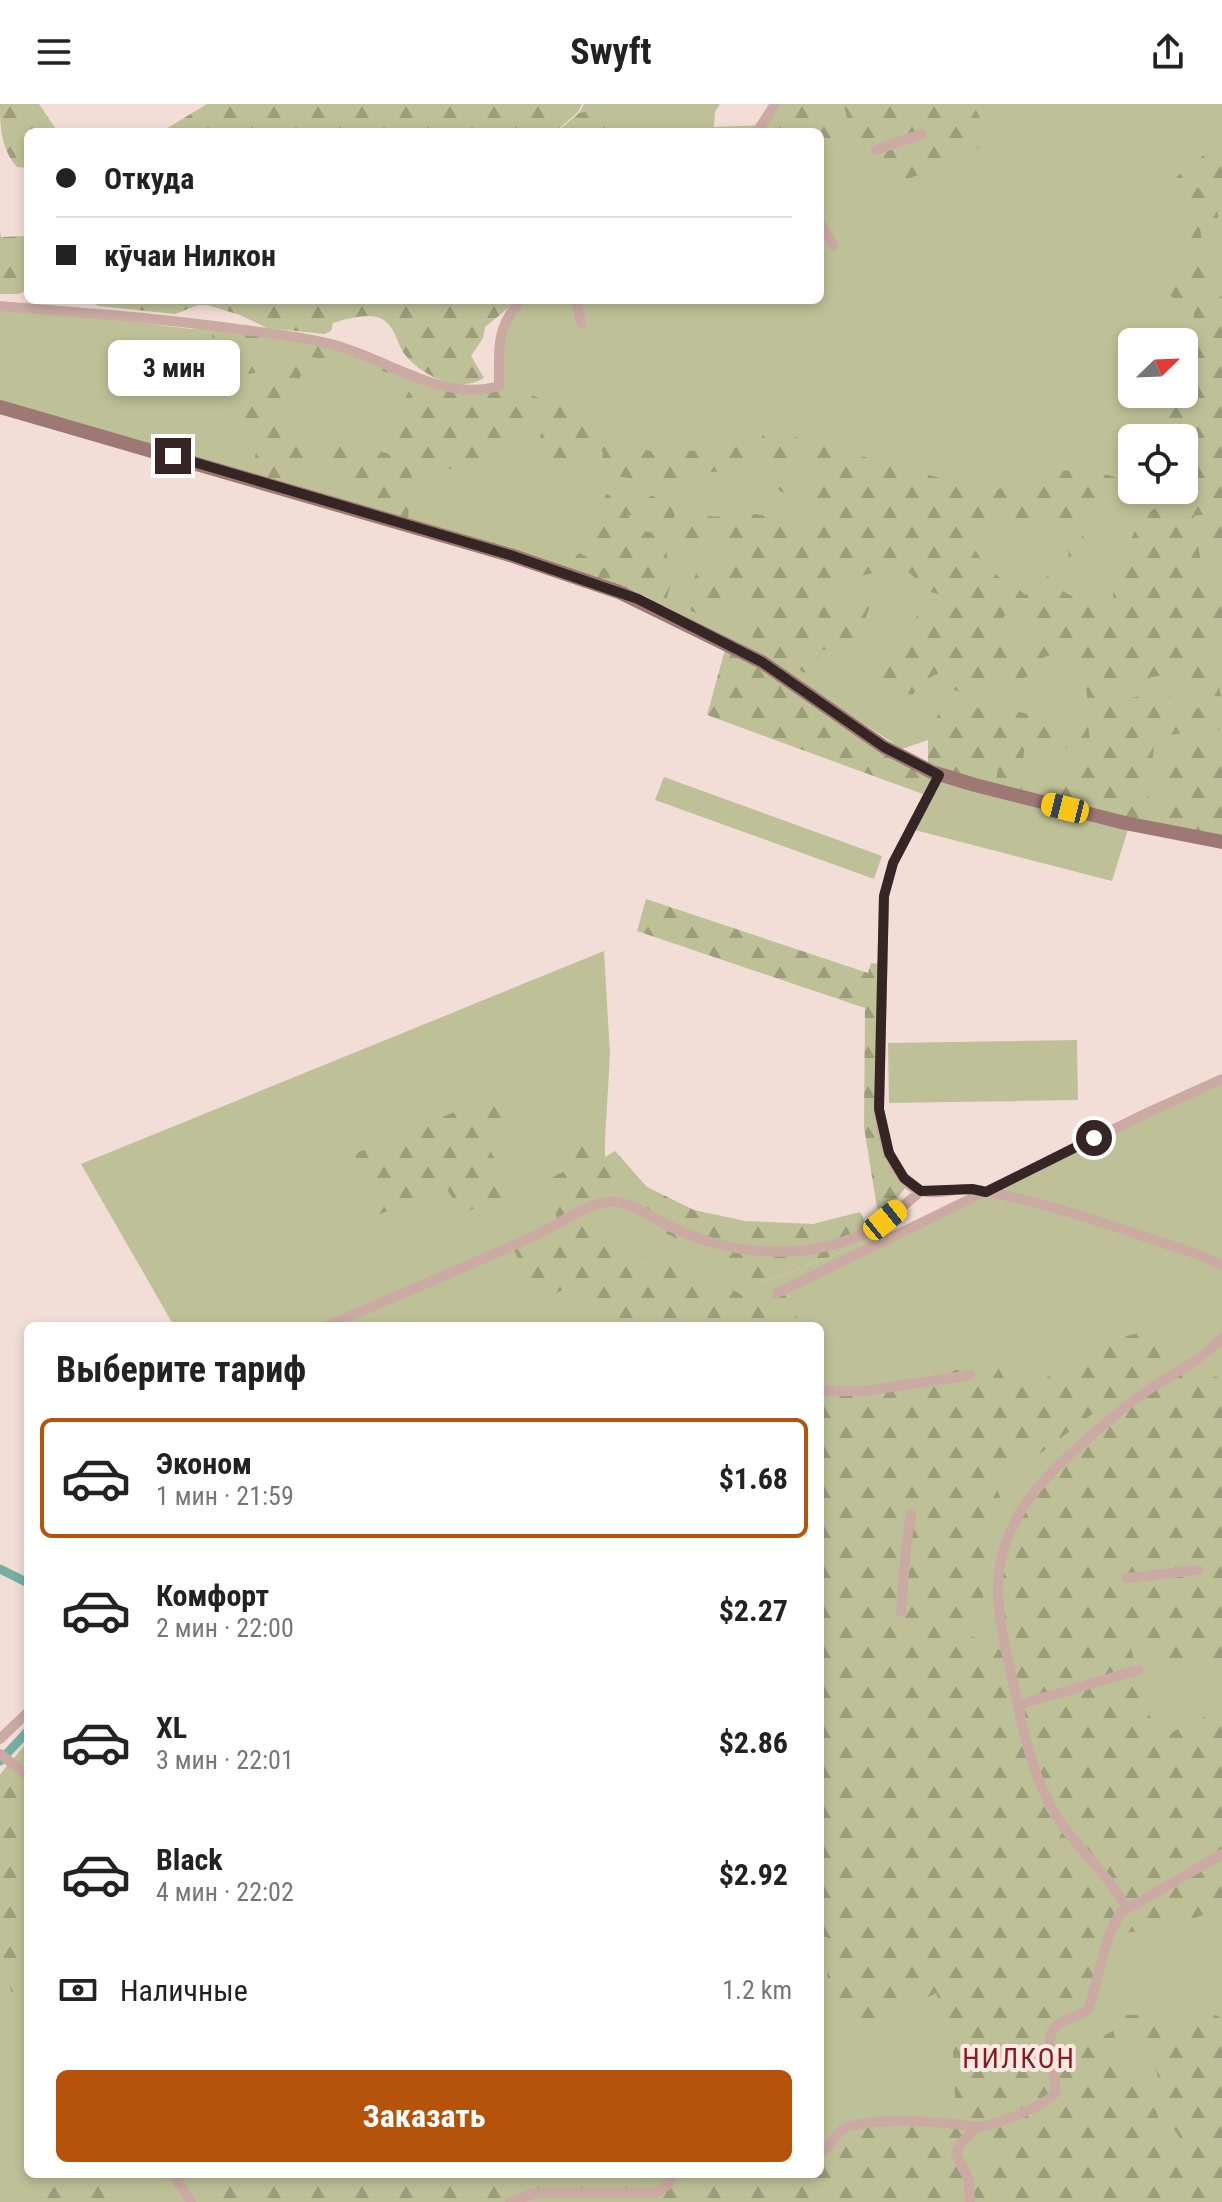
<!DOCTYPE html>
<html lang="ru">
<meta charset="utf-8">
<style>
:root{--surface:#fff;--page:#f6f6f6;--text:#222;--muted:#767676;--line:#e0e0e0;--accent:#b45309}
body{margin:0;font-family:"Roboto Condensed",sans-serif;background:var(--page);color:var(--text);height:100vh;display:flex;flex-direction:column;font-size:30px;white-space:nowrap}
*{box-sizing:border-box;margin:0}
p{font-size:26px;color:var(--muted)}
.icon{flex:none;width:44px;height:44px;fill:none;stroke:currentColor;stroke-width:2;stroke-linecap:round;stroke-linejoin:round}
.map{position:relative;flex:1;overflow:hidden}
.panel{position:absolute;left:24px;top:1218px;width:800px;height:856px;display:flex;flex-direction:column;background:var(--surface);border-radius:12px;box-shadow:0 4px 12px #0003}
.panel>*{flex:none}
.guide{position:absolute;left:24px;top:24px;width:800px;height:176px;border-radius:12px;box-shadow:0 4px 12px #0003;display:grid;align-content:center;height:176px;padding:0 32px;background:var(--surface)}
.needle{width:52px;rotate:67deg}
.fabs{position:absolute;left:1118px;top:224px;display:grid;gap:16px}
.fabs a{display:grid;place-items:center;width:80px;height:80px;border-radius:12px;background:var(--surface);box-shadow:0 4px 12px #0003;font-size:40px}
.end{position:absolute;width:36px;height:36px;margin:-18px;border:10px solid #352625;background:#fff;box-shadow:0 0 0 4px #fff}
.from{border-radius:50%}
.bubble{position:absolute;height:56px;border-radius:12px;background:var(--surface);box-shadow:0 4px 12px #0003;font-size:26px;font-weight:700;line-height:56px;text-align:center}
.car{position:absolute;width:24px;height:48px;margin:-24px -12px;border-radius:10px;box-shadow:0 0 6px 2px #0007;background:linear-gradient(#f5c518 24%,#345 0 40%,#f5c518 0 76%,#345 0 86%,#f5c518 0)}
.guide b{display:flex;align-items:center;gap:28px;height:76px;font-size:30px}
.guide b+b{border-top:2px solid var(--line)}
.guide i{width:20px;height:20px;background:var(--text)}
ul{padding:0;list-style:none}
li{display:flex;align-items:center;gap:24px;height:120px;margin:0 16px 12px;padding:0 16px;border:4px solid transparent;border-radius:12px}
li div{flex:1}
li b{display:block;font-size:30px}
li em{font-style:normal;font-weight:700}
li.active{border-color:var(--accent)}
li>.icon{width:72px;height:72px;stroke-width:1.5}
h2{padding:0 32px;font-size:36px;line-height:96px}
.pay{display:flex;align-items:center;gap:20px;height:88px;padding:0 32px;font-size:30px}
.pay p{margin-inline-start:auto}
.action{display:flex;gap:16px;margin-top:auto;padding:16px 32px}
.action a{flex:1;height:92px;border-radius:12px;background:var(--accent);color:#fff;font-size:32px;font-weight:700;line-height:92px;text-align:center}
header{display:flex;justify-content:space-between;align-items:center;height:104px;padding:0 32px;background:var(--surface);font-size:36px;font-weight:700}
.map>svg:first-child{display:block}
.green{fill:#bec197;fill-rule:evenodd}
.forest{fill:url(#forest-firs);fill-rule:evenodd}
.lines{fill:none;stroke-linecap:round;stroke-linejoin:round}
.canal{stroke:#75b0a3;stroke-width:9}
.street{stroke:#caaaa3;stroke-width:10}
.secondary{stroke:#9e7874;stroke-width:14}
.route{stroke:#352625;stroke-width:10}
.labels{text-anchor:middle;stroke-width:8;stroke-linejoin:round;paint-order:stroke}
.quarter-label{font-size:28px;letter-spacing:2px;fill:#871b1e;stroke:#fae9e3}
</style>
<header><svg class="icon" aria-label="menu" viewBox="0 0 24 24"><path d="M4 6h16M4 12h16M4 18h16"/></svg>Swyft<svg class="icon" aria-label="share" viewBox="0 0 24 24"><path d="M12 15V3M7 8l5-5 5 5M5 13v7h14v-7"/></svg></header>
<div class="map">
<svg width="1222" height="2098" viewBox="0 0 1222 2098">
<defs>
<pattern id="forest-firs" width="22" height="20" patternUnits="userSpaceOnUse" patternTransform="scale(2)"><rect width="22" height="20" fill="#bec197"/><path d="M5 1l3.5 6h-7zM16 11l3.5 6h-7z" fill="#9b9d7b"/></pattern>
</defs>
<rect width="100%" height="100%" fill="#f2ded7"/>
<path class="green" d="M584 0H720L715 8 714 23 764 21 777 0H1222V734L1143 717 928 664V636L902 645 765 555 645 492 479 437 0 298V202L192 225 213 220 335 242 430 281 464 291 485 289 499 282V231L523 196H820V28H557L579 9ZM1132 238H1184V290H1132ZM1132 334H1184V386H1132Z
M938 672 1129 722 1112 777 911 725Z
M664 673 882 752 874 775 655 696Z
M604 847 610 950 604 1053 761 1179 874 1136 1222 977V2098H0V1671L28 1637V2070H820V1222H174L81 1060Z
M1077 936 1078 996 889 999 888 939Z"/>
<path class="forest" d="M0 0H39L58 28H28V64L17 63C1 45 0 22 0 0Z
M207 0H582L578 8 555 28H161Z
M777 0H953L947 16 975 4 992 38 911 74 894 77 880 46H854L845 5 837 4V36L827 41 820 40V28H783L764 21Z
M590 7 622 18 633 28H557L579 9Z
M1222 37V85L1192 80 1176 73Z
M1173 75 1212 89 1217 98 1218 116 1205 118 1200 124 1212 197 1222 192V454L1212 433 1211 413 1206 410 1194 412 1207 501 1222 499V537H1211L1222 598 1221 592 1201 593C1197 587 1192 577 1186 573 1170 563 1131 583 1111 577 1101 574 1093 563 1084 559 1061 548 1038 545 1027 573L989 583 975 592 950 585 960 565C932 571 933 568 912 591L883 582 875 577 880 564 896 550 922 503 946 514 961 497 924 486C918 477 912 467 900 466 879 463 838 480 817 486L819 519 820 496 870 502 859 532 850 544 820 546 814 572 755 550 751 520V469H744L741 489C730 498 729 508 720 518L691 507C687 491 690 469 707 460 710 458 716 457 719 455 725 451 725 443 727 437L692 434 687 453 677 450 680 411 726 413 757 410 773 414H810L811 363 798 355 790 365V384L783 389 772 381 769 369 771 353 769 350 761 353 739 378H724L723 367 701 369 666 380 610 371 601 362 603 348 580 335 573 351C558 358 546 358 538 342L540 332 547 321 524 317 511 320 499 342 489 346 481 371 413 358 408 416 375 407 379 385 332 373C322 349 320 337 343 321 354 338 370 345 390 350L392 321 409 287 405 277 377 264 379 253C416 274 457 304 499 282L564 301 625 338 655 349 723 345 744 342 761 335 766 325C823 339 879 359 937 373 955 378 977 386 997 385 1016 384 1031 376 1049 370 1074 361 1108 369 1132 380V386H1144L1155 394 1140 402 1115 390 1101 394 1092 408 1079 421 1086 440 1069 454 1066 428 1058 413 1050 420 1033 418 970 420 966 425C971 441 981 458 994 469 1004 478 1016 481 1025 491L1048 472C1063 494 1087 499 1113 496L1114 471 1140 416C1153 401 1173 399 1190 392L1184 378V334H1163L1143 299 1142 290H1184V248L1196 247 1193 200 1177 196 1159 185 1160 175 1180 163H1185C1189 137 1189 98 1168 80ZM1013 502 1023 521 1038 539 984 536Z
M0 128 1 133 28 132V186L19 190H0Z
M86 196H384L391 200 416 196H518L485 223 483 234 471 252 484 274C459 290 423 272 406 252 396 240 397 224 382 215 369 208 346 215 333 219L331 227 324 230 267 224 240 211 207 201H198L175 210 99 202Z
M213 220 270 228 258 268 250 270 217 255 212 238Z
M300 235 368 253 359 278 348 275 349 264 309 252 288 303 293 330 285 334 304 330 308 387 257 372 255 351 267 340 262 335 244 329 241 323 258 281H273L283 273Z
M663 388C679 394 675 410 672 423 656 421 643 413 627 411L644 427 664 431 671 480 664 503 645 492 572 468 574 453 580 449 606 465 610 462 602 447 588 443 594 425V410L602 403 606 390 638 397Z
M726 542 938 672 928 692 707 611Z
M1085 578 1096 581 1114 598 1140 592 1149 582H1161L1167 587 1176 604H1219V626L1124 635 1102 634 1090 612Z
M942 601 1007 606 1030 610 1049 620 1087 613 1091 643 1154 641 1149 692 1143 717 1055 696 1051 684 1053 672 1072 667 1081 660 1079 644 1024 645 1022 688 996 681 1000 644 989 643 979 677 928 664V635Z
M1222 636V734L1160 721 1162 683 1190 640Z
M646 795 868 869 871 859 879 860 877 1017 894 1057 910 1078 883 1112 877 1104 864 1023 865 904 637 827Z
M495 991 512 1014 485 1035 512 1093 461 1109 447 1085 380 1110 354 1050Z
M605 1035V1053L615 1047 647 1083 694 1106 745 1117 813 1120 860 1108 874 1136 761 1179 660 1126 626 1082 561 1121 540 1080 570 1064 565 1041Z
M593 1113 611 1150 673 1157 747 1193 780 1186 794 1202 799 1222H605L586 1174 539 1198 514 1146Z
M1161 1223 1181 1257 1091 1311 1037 1352 999 1358 990 1367 1004 1403C990 1437 985 1474 981 1511L959 1528 988 1538 1011 1554C1004 1524 997 1495 1001 1463 1012 1381 1121 1311 1184 1266L1217 1273 1222 1284V1556L1160 1573 1149 1540 1129 1537 1149 1610 1160 1634 1222 1604V1803L1176 1822 1110 1831 1091 1905 1048 1931 1055 1971 1066 1953 1114 1926 1117 1959 1156 2007 1165 2034 1184 2040 1172 2022 1146 1932 1114 1911H1138L1165 1918 1192 1912 1215 1911 1222 1914V2098H1017L1005 2091 996 2098H198L182 2070H227L237 2091 272 2070H820V2050L839 2023 962 2019 956 2011 952 1927 936 1889 890 1914 850 1921C824 1898 827 1866 827 1833H820V1286C879 1287 938 1270 995 1257L1011 1288 1076 1261 1075 1246ZM1016 2014 993 2027 990 2058 980 2075 969 2073 961 2054V2045L989 2017Z
M9 1659 17 1671 28 1675V1817L20 1820 28 1862V1885L11 1888 0 1839V1671Z
M66 2070H100L110 2089 102 2098H41Z"/>
<g class="lines">
<path class="canal" d="M0 1465 28 1479
M0 1657 28 1627"/>
<path class="street" d="M757 28 775 0
M876 46 921 30
M820 118 834 142
M576 196 581 219
M0 202C81 209 163 214 244 226 275 230 306 233 335 241 387 255 443 299 499 282 499 247 495 224 521 196
M939 671 893 759 884 792 879 1005C881 1031 890 1066 912 1083 929 1095 958 1082 978 1086 1053 1099 1125 1127 1197 1150L1222 1161
M777 1189 1149 1008 1222 975
M327 1222C396 1192 466 1163 534 1132 557 1122 581 1102 606 1098 627 1094 654 1115 673 1124 737 1153 810 1158 873 1125 890 1115 906 1099 921 1087
M820 1287H865L970 1271
M1127 1474 1198 1466
M901 1508 906 1442 911 1410
M1018 1601C1010 1561 997 1520 998 1480 1000 1413 1048 1369 1094 1329 1110 1316 1125 1302 1142 1290 1169 1271 1199 1259 1222 1234
M0 1635 28 1608
M0 1650 28 1672
M1126 1803C1109 1772 1081 1748 1061 1719 1037 1683 1026 1642 1018 1601L1138 1566
M820 2049C833 2042 835 2026 851 2022 885 2014 921 2017 955 2020 963 2020 972 2024 980 2023 997 2020 1048 2002 1056 1987 1055 1967 1039 1932 1060 1919 1070 1912 1080 1913 1089 1904L1109 1831 1120 1809 1222 1750
M173 2070 191 2098
M510 2098 535 2089H655L668 2081 672 2070
M970 2098 969 2076 956 2050 960 2040 977 2023"/>
<path class="secondary" d="M0 303 510 451 619 488 762 558 884 643 932 668 975 681 1125 719 1222 738"/>
</g>
<g class="lines">
<path class="route" d="M173 352 510 451 638 495 762 558 884 643 939 671 893 759 884 792 879 1005 889 1049 904 1074 921 1087 972 1085 986 1088 1094 1034"/>
</g>
<g class="labels">
<g class="quarter-label">
<text x="1019" y="1964">НИЛКОН</text>
</g>
</g>
</svg>
<div class="fabs">
<a><svg class="needle" viewBox="-14 -14 28 28"><path d="M0-13l5 13h-10z" fill="#e53935"/><path d="M0 13l5-13h-10z" fill="#767676"/></svg></a>
<a><svg class="icon" aria-label="locate" viewBox="0 0 24 24"><circle cx="12" cy="12" r="6"/><path d="M12 2v4M12 18v4M2 12h4M18 12h4"/></svg></a>
</div>
<i class="end from" style="left:1094px;top:1034px"></i>
<i class="end" style="left:173px;top:352px"></i>
<div class="bubble" style="left:108px;top:236px;width:132px">3 мин</div>
<i class="car" style="left:1065px;top:704px;rotate:284deg"></i>
<i class="car" style="left:885px;top:1116px;rotate:51deg"></i>
<div class="guide">
<b><i class="from"></i>Откуда</b>
<b><i></i>кӯчаи Нилкон</b>
</div>
<section class="panel">
<h2>Выберите тариф</h2>
<ul>
<li class="active"><svg class="icon" aria-label="car" viewBox="0 0 24 24"><path d="M5 17H2v-5l4-1 3-4h7l3 4 3 1v5h-3M9 17h6M6 11h13"/><circle cx="7" cy="17" r="2"/><circle cx="17" cy="17" r="2"/></svg><div><b>Эконом</b><p>1 мин · 21:59</p></div><em>$1.68</em></li>
<li><svg class="icon" aria-label="car" viewBox="0 0 24 24"><path d="M5 17H2v-5l4-1 3-4h7l3 4 3 1v5h-3M9 17h6M6 11h13"/><circle cx="7" cy="17" r="2"/><circle cx="17" cy="17" r="2"/></svg><div><b>Комфорт</b><p>2 мин · 22:00</p></div><em>$2.27</em></li>
<li><svg class="icon" aria-label="car" viewBox="0 0 24 24"><path d="M5 17H2v-5l4-1 3-4h7l3 4 3 1v5h-3M9 17h6M6 11h13"/><circle cx="7" cy="17" r="2"/><circle cx="17" cy="17" r="2"/></svg><div><b>XL</b><p>3 мин · 22:01</p></div><em>$2.86</em></li>
<li><svg class="icon" aria-label="car" viewBox="0 0 24 24"><path d="M5 17H2v-5l4-1 3-4h7l3 4 3 1v5h-3M9 17h6M6 11h13"/><circle cx="7" cy="17" r="2"/><circle cx="17" cy="17" r="2"/></svg><div><b>Black</b><p>4 мин · 22:02</p></div><em>$2.92</em></li>
</ul>
<div class="pay"><svg class="icon" aria-label="cash" viewBox="0 0 24 24"><path d="M3 7h18v10H3z"/><circle cx="12" cy="12" r="2"/></svg>Наличные<p>1.2 km</p></div>
<div class="action"><a>Заказать</a></div>
</section>
</div>
